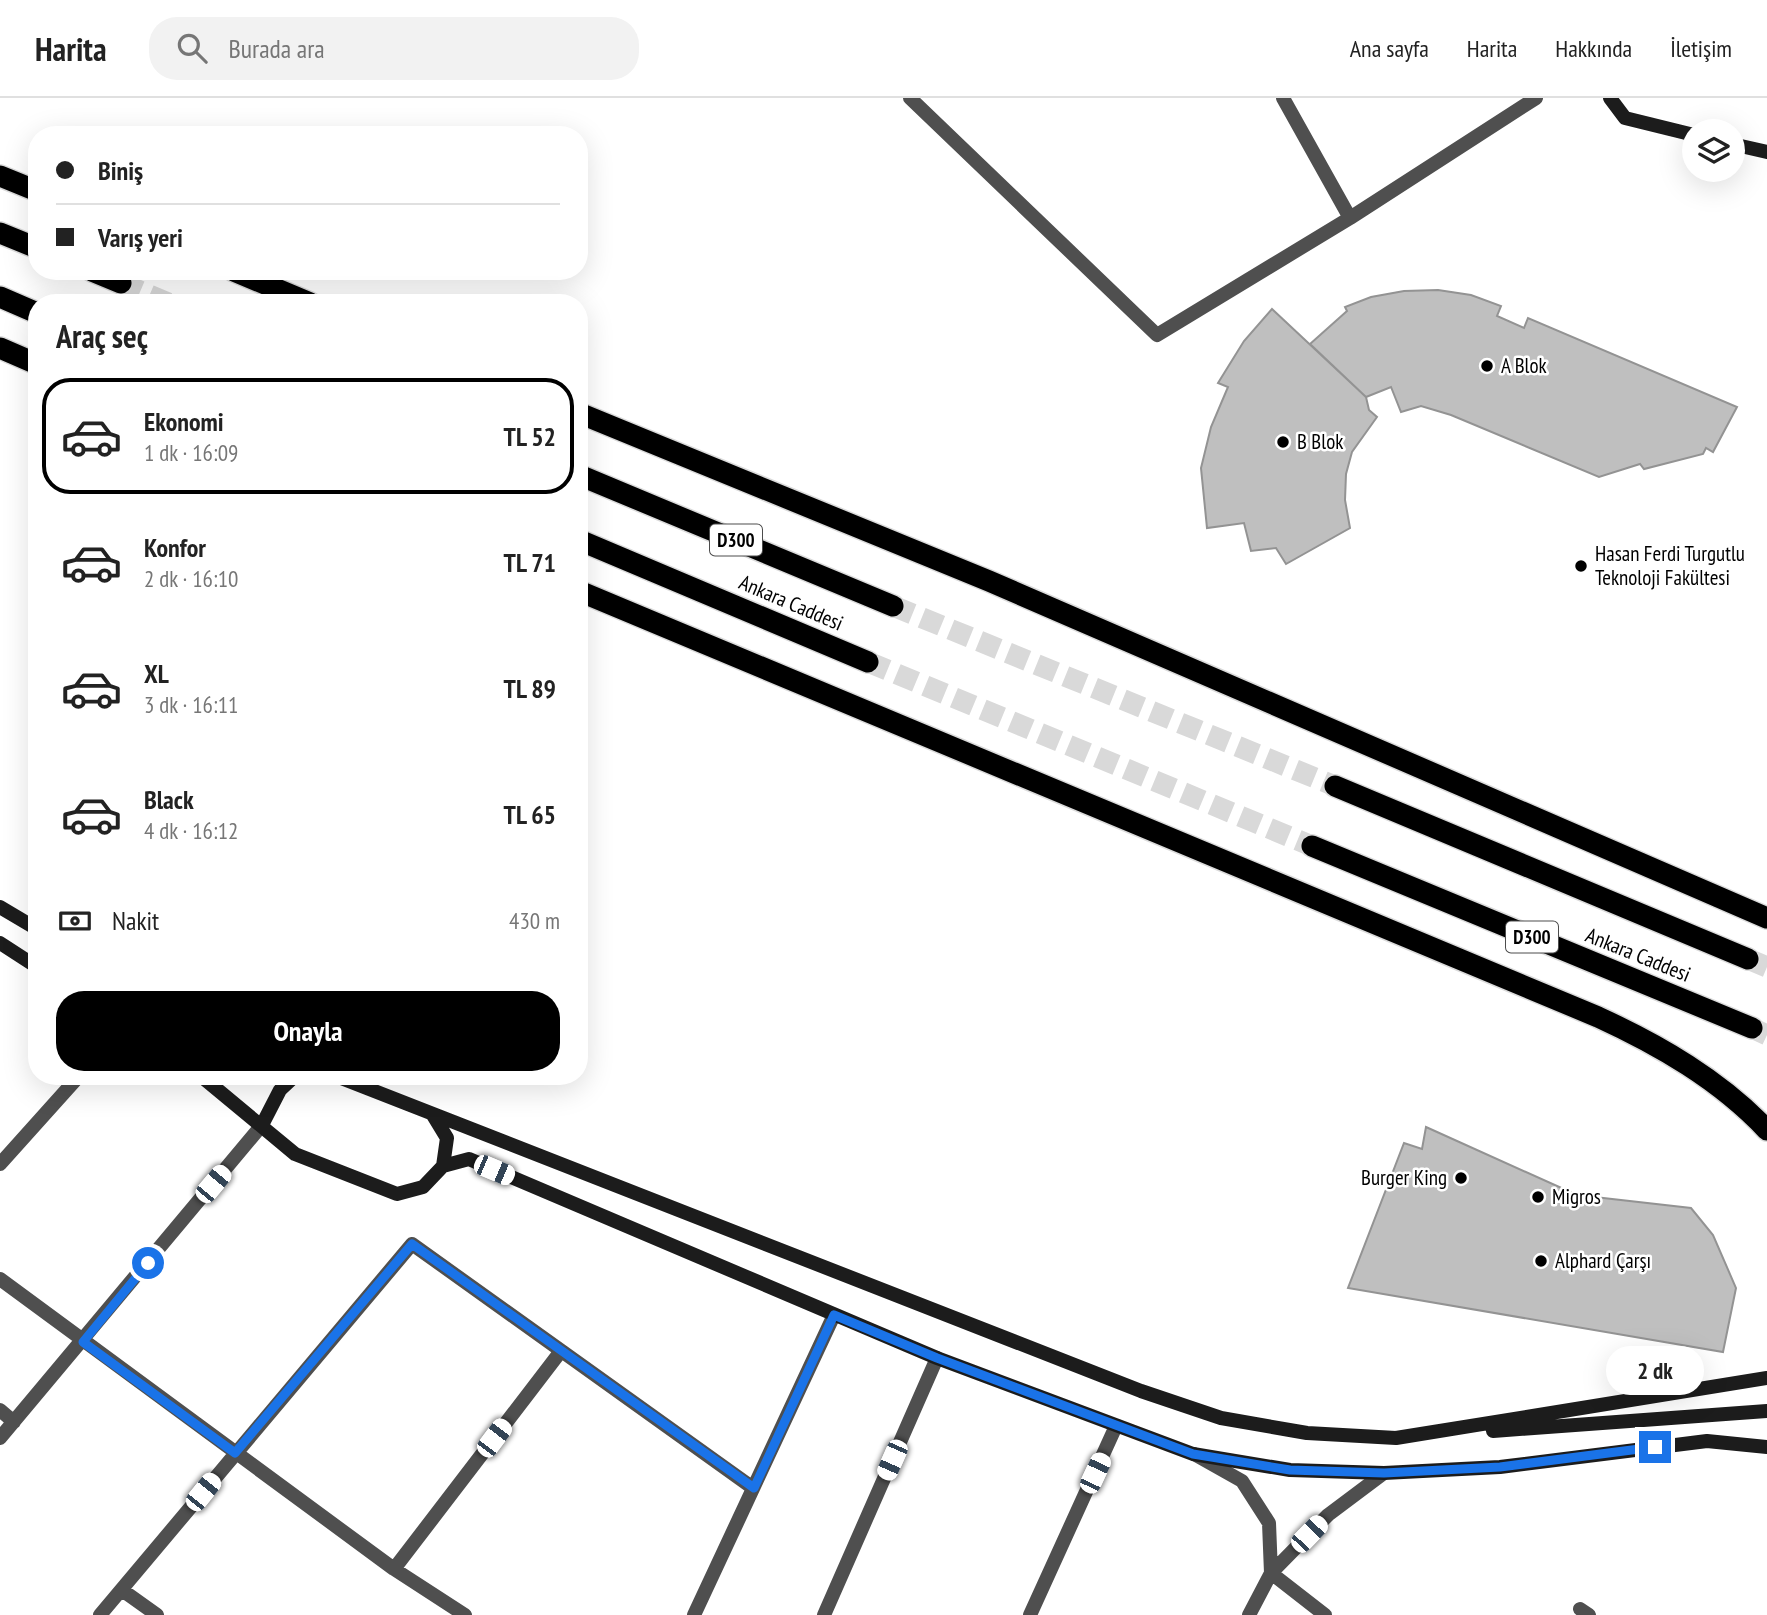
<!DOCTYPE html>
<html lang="tr">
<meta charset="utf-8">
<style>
:root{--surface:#fff;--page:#f2f2f2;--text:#222;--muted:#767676;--line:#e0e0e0;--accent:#000}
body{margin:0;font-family:"PT Sans Narrow",sans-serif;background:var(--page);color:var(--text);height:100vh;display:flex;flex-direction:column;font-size:26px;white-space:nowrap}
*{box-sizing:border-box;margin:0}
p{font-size:23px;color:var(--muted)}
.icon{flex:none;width:38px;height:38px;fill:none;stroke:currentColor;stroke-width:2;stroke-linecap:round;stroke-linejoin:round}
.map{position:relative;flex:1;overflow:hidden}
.panel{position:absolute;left:28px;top:196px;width:560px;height:791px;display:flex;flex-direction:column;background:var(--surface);border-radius:28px;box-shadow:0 7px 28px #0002}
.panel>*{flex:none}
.top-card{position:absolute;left:28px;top:28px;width:560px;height:154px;border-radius:28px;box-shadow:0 7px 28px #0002;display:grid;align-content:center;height:154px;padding:0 28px;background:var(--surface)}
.fabs{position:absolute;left:1682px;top:21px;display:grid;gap:14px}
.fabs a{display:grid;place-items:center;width:63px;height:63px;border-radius:50%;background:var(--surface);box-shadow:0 7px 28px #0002;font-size:35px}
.end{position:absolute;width:32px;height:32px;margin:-16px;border:9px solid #1a73e8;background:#fff;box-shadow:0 0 0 4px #fff}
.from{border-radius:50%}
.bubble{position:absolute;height:49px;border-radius:24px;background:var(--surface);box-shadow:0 7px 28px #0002;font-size:23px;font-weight:800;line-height:49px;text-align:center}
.car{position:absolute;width:21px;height:42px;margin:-21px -10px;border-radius:9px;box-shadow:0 0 5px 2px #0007;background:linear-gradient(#fff 24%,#345 0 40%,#fff 0 76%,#345 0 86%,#fff 0)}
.top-card b{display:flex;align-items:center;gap:24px;height:66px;font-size:26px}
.top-card b+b{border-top:2px solid var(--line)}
.top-card i{width:18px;height:18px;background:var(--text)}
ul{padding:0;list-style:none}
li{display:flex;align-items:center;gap:21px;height:116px;margin:0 14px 10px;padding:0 14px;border:4px solid transparent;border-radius:28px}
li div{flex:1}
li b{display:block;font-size:26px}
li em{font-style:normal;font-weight:800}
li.on{border-color:var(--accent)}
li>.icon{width:63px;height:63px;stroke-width:1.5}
h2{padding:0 28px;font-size:32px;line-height:84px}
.pay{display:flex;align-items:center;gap:18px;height:77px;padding:0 28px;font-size:26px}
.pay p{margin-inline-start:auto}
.cta{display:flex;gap:14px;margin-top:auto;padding:14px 28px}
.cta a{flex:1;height:80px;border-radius:28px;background:var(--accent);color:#fff;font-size:28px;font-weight:800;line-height:80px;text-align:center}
header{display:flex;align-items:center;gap:42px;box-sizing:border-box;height:98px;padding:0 35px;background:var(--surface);border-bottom:2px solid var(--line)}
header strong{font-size:33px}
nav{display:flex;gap:38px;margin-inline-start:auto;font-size:24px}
.search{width:490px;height:63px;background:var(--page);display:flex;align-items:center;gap:18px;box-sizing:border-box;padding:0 24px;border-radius:28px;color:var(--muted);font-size:26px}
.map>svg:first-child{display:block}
.building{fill:#bfbfbf;stroke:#939393;stroke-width:2}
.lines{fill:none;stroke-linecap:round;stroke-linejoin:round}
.highway-tunnel{stroke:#d9d9d9;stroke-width:21;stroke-dasharray:21 10;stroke-linecap:butt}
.highway-casing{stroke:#dbdbdb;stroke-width:24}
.street{stroke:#4f4f4f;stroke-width:14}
.secondary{stroke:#1c1c1c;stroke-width:14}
.highway{stroke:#000;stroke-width:21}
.route{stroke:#1a73e8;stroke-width:9}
.poi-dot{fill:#000;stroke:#fff;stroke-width:2.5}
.labels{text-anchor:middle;stroke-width:5;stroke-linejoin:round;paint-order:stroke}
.shield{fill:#fff;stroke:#4c4c4c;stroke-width:2}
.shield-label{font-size:19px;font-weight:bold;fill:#000}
.poi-label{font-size:21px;fill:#000;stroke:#fff;text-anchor:start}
.street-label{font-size:21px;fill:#000;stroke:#fff}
</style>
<header>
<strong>Harita</strong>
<div class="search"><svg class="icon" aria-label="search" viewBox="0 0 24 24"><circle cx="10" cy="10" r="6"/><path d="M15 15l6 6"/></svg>Burada ara</div>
<nav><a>Ana sayfa</a><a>Harita</a><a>Hakkında</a><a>İletişim</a></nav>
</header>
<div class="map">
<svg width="1767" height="1517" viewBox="0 0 1767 1517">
<rect width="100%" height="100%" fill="#fff"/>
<path class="building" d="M1438 192 1471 197 1501 208 1497 218 1524 230 1528 220 1737 309 1713 354 1706 350 1703 356 1644 371 1640 366 1599 379 1451 317 1421 308 1401 314 1391 289 1366 299 1310 246 1347 213 1345 209 1371 199 1404 193Z
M1272 211 1366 299 1369 312 1377 319 1352 354 1346 376 1345 402 1350 430 1286 466 1276 450 1251 453 1244 425 1207 430 1201 370 1211 329 1228 289 1218 285 1244 243Z
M1426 1029 1577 1097 1691 1110 1713 1137 1736 1190 1723 1254 1348 1190 1404 1045 1422 1051Z"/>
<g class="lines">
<path class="highway-tunnel" d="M121 185 168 205
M893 508 1335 688
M868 564 1312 748
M1748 861 1767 869
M1752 930 1767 937"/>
<defs>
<path id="highway" d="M0 78 37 93
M0 135 37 150
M92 173 121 185
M234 173 310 205
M0 199 37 215
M0 250 37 266
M579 315 989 483 1767 820
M579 377 893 508
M579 442 868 564
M579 493 1598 919C1659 947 1720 982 1767 1032
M1335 688 1748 861
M1312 748 1752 930"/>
</defs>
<use href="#highway" class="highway-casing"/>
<path class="street" d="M910 0 1157 237 1350 120 1536 0
M1283 0 1350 120
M0 1066 79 978
M0 1181 394 1471 465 1517
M0 1312 14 1324
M0 1340 262 1027
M1194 1356 1242 1383 1269 1425 1271 1475 1325 1517
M394 1471 561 1253
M122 1492 157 1517
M1580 1511 1589 1517
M100 1517 412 1146 753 1390
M694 1517 834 1217
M824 1517 937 1260
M1030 1517 1116 1328
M1249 1517 1271 1475 1328 1417 1384 1375"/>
<path class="secondary" d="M1610 0 1625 20 1694 37
M1732 46 1767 54
M0 809 37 831
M0 845 37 869
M201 978 295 1056 397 1096 423 1089 443 1068 469 1061 937 1260 1193 1356 1290 1372 1384 1375 1500 1369 1707 1343 1767 1349
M336 978 1141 1293 1221 1320 1307 1335 1396 1340 1767 1280
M433 1017 447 1040 443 1068
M262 1027 280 992 295 978
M1493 1333 1767 1313"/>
<use href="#highway" class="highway"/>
</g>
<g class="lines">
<path class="route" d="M148 1165 83 1244 235 1355 412 1146 754 1390 834 1217 937 1260 1193 1356 1290 1372 1384 1375 1500 1369 1655 1349"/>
</g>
<g class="poi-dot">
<circle cx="1487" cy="268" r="7"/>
<circle cx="1283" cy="344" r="7"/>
<circle cx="1581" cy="468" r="7"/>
<circle cx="1461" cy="1080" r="7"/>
<circle cx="1538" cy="1099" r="7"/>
<circle cx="1541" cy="1163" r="7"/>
</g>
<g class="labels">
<g class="shield">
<rect x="710" y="426.5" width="52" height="31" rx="5"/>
<rect x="1506" y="823.5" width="52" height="31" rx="5"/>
</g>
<g class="shield-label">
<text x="736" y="449">D300</text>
<text x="1532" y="846">D300</text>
</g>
<g class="poi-label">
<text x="1501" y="275">A Blok</text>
<text x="1297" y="351">B Blok</text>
<text x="1595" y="463">Hasan Ferdi Turgutlu<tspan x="1595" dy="24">Teknoloji Fakültesi</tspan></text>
<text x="1447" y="1087" text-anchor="end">Burger King</text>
<text x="1552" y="1106">Migros</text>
<text x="1555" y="1170">Alphard Çarşı</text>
</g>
<g class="street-label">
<text transform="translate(791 505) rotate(23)" y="7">Ankara Caddesi</text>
<text transform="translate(1638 857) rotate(22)" y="7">Ankara Caddesi</text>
</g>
</g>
</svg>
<div class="fabs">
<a><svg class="icon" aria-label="layers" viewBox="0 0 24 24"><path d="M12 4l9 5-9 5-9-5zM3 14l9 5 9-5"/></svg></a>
</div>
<i class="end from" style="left:148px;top:1165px"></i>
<i class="end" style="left:1655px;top:1349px"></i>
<div class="bubble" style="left:1606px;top:1248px;width:98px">2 dk</div>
<i class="car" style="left:494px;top:1072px;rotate:113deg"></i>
<i class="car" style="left:213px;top:1086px;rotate:40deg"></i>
<i class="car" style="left:494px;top:1340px;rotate:37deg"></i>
<i class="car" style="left:892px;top:1362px;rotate:204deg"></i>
<i class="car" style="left:1095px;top:1375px;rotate:25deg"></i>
<i class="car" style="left:203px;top:1394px;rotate:39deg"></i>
<i class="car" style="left:1309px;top:1436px;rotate:44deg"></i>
<div class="top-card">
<b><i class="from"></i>Biniş</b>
<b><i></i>Varış yeri</b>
</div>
<section class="panel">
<h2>Araç seç</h2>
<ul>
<li class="on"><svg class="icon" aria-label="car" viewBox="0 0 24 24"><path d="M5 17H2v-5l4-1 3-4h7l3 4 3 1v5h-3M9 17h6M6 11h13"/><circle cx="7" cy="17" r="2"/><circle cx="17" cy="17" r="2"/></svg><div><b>Ekonomi</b><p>1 dk · 16:09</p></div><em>TL 52</em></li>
<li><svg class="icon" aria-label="car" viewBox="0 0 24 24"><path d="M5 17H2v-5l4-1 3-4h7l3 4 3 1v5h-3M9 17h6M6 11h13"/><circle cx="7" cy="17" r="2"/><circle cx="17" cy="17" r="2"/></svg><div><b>Konfor</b><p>2 dk · 16:10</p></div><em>TL 71</em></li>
<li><svg class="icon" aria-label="car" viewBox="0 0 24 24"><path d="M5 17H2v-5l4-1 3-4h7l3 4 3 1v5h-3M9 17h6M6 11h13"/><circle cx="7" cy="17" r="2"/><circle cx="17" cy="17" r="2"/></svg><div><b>XL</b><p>3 dk · 16:11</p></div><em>TL 89</em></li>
<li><svg class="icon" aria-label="car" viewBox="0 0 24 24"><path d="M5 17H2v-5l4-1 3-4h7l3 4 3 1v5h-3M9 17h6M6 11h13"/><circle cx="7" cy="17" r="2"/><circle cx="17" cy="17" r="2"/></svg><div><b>Black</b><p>4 dk · 16:12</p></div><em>TL 65</em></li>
</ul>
<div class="pay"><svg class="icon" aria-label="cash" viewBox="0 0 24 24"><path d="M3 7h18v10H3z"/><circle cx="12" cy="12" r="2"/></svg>Nakit<p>430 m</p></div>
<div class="cta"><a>Onayla</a></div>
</section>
</div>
